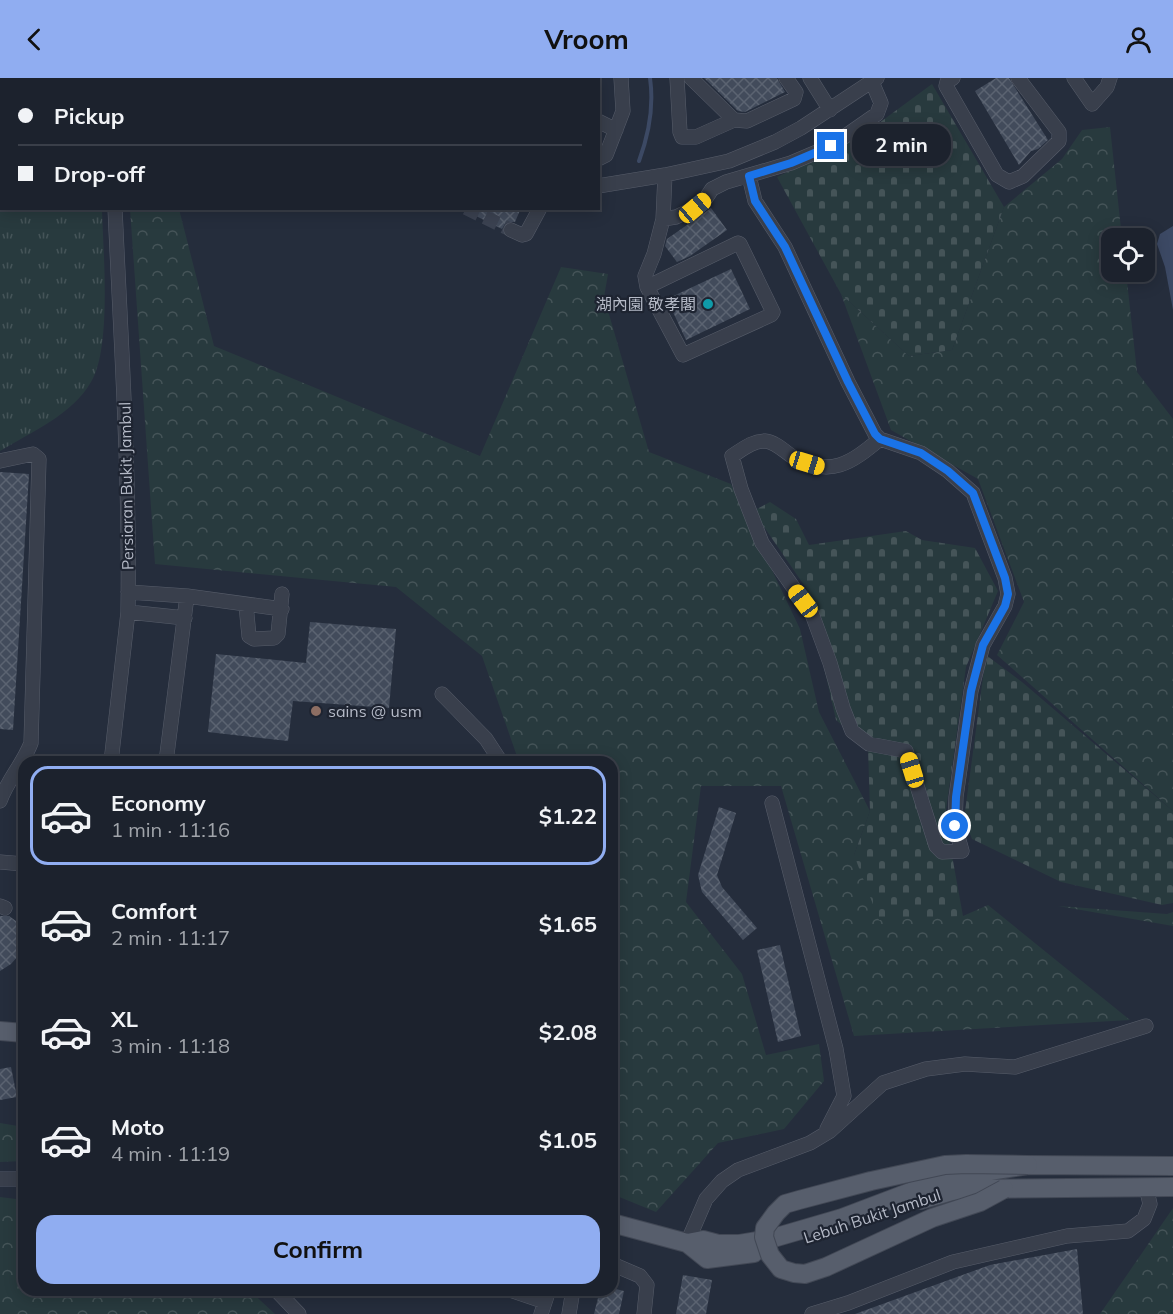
<!DOCTYPE html>
<meta charset="utf-8">
<style>
:root{--surface:#1c222d;--page:#252a35;--text:#f1f3f6;--muted:#a0a4aa;--line:#3a3f49;--accent:#90adf1}
body{margin:0;font-family:Mulish,"Noto Sans SC",sans-serif;background:var(--page);color:var(--text);height:100vh;display:flex;flex-direction:column;font-size:22px;white-space:nowrap}
*{box-sizing:border-box;margin:0}
p{font-size:20px;color:var(--muted)}
.icon{flex:none;width:33px;height:33px;fill:none;stroke:currentColor;stroke-width:2;stroke-linecap:round;stroke-linejoin:round}
.map{position:relative;flex:1;overflow:hidden}
.side{position:absolute;left:18px;top:678px;width:600px;height:540px;display:flex;flex-direction:column;background:var(--surface);border-radius:18px;box-shadow:0 3px 15px #0003,0 0 0 2px var(--line)}
.side>*{flex:none}
.guide{position:absolute;left:0px;top:0px;width:600px;height:132px;box-shadow:0 3px 15px #0003,0 0 0 2px var(--line);display:grid;align-content:center;height:132px;padding:0 18px;background:var(--surface)}
.buttons{position:absolute;left:1101px;top:150px;display:grid;gap:12px}
.buttons a{display:grid;place-items:center;width:54px;height:54px;border-radius:12px;background:var(--surface);box-shadow:0 3px 15px #0003,0 0 0 2px var(--line);font-size:30px}
.end{position:absolute;width:27px;height:27px;margin:-14px;border:8px solid #1a73e8;background:#fff;box-shadow:0 0 0 3px #fff}
.from{border-radius:50%}
.bubble{position:absolute;height:42px;border-radius:18px;background:var(--surface);box-shadow:0 3px 15px #0003,0 0 0 2px var(--line);font-size:20px;font-weight:700;line-height:42px;text-align:center}
.car{position:absolute;width:18px;height:36px;margin:-18px -9px;border-radius:8px;box-shadow:0 0 4px 2px #0007;background:linear-gradient(#f5c518 24%,#345 0 40%,#f5c518 0 76%,#345 0 86%,#f5c518 0)}
.guide b{display:flex;align-items:center;gap:21px;height:57px;font-size:22px}
.guide b+b{border-top:2px solid var(--line)}
.guide i{width:15px;height:15px;background:var(--text)}
ul{padding:10px 0 0;list-style:none}
li{display:flex;align-items:center;gap:18px;height:99px;margin:0 12px 9px;padding:0 6px;border:3px solid transparent;border-radius:18px}
li div{flex:1}
li b{display:block;font-size:22px}
li em{font-style:normal;font-weight:700}
li.active{border-color:var(--accent)}
li>.icon{width:54px;height:54px;stroke-width:1.5}
.primary-button{display:flex;gap:12px;margin-top:auto;padding:12px 18px}
.primary-button a{flex:1;height:69px;border-radius:18px;background:var(--accent);color:#111;font-size:24px;font-weight:700;line-height:69px;text-align:center}
header{display:flex;justify-content:space-between;align-items:center;height:78px;padding:0 18px;background:var(--accent);color:#111;font-size:27px;font-weight:700}
.map>svg:first-child{display:block}
.grass{fill:url(#grass-tufts)}
.forest{fill:url(#forest-crowns)}
.cemetery{fill:url(#cemetery-stones)}
.water{fill:#3c4964}
.lines{fill:none;stroke-linecap:round;stroke-linejoin:round}
.stream{stroke:#3c4964;stroke-width:4}
.building{fill:url(#building-cross-hatch)}
.minor-tunnel{stroke:#3b4251;stroke-width:14;stroke-dasharray:14 7;stroke-linecap:butt}
.minor-casing{stroke:#575d6a;stroke-width:15}
.major-casing{stroke:#424855;stroke-width:20}
.minor{stroke:#393f4c;stroke-width:14}
.major{stroke:#575e6c;stroke-width:18}
.major-bridge-casing{stroke:#424855;stroke-width:20;stroke-linecap:butt}
.major-bridge{stroke:#575e6c;stroke-width:18}
.route{stroke:#1a73e8;stroke-width:8}
.culture-dot{fill:#0f9aa8;stroke:#1e2431;stroke-width:2}
.education-dot{fill:#8d6e63;stroke:#1e2431;stroke-width:2}
.labels{text-anchor:middle;stroke-width:4.5;stroke-linejoin:round;paint-order:stroke}
.poi-label{font-size:16px;fill:#b5bac7;stroke:#1e2431;text-anchor:end}
.street-label{font-size:16px;fill:#b5bac7;stroke:#1e2431}
</style>
<header><svg class="icon" aria-label="back" viewBox="0 0 24 24"><path d="M15 5l-7 7 7 7"/></svg>Vroom<svg class="icon" aria-label="person" viewBox="0 0 24 24"><circle cx="12" cy="8" r="4"/><path d="M4 21q1-7 8-7t8 7"/></svg></header>
<div class="map">
<svg width="1173" height="1236" viewBox="0 0 1173 1236">
<defs>
<pattern id="grass-tufts" width="24" height="20" patternUnits="userSpaceOnUse" patternTransform="scale(1.5)"><rect width="24" height="20" fill="#283a3e"/><path d="M3 7l-1-3M5 7V3M7 7l1-3M15 17l-1-3M17 17v-4M19 17l1-3" fill="none" stroke="#455458"/></pattern>
<pattern id="forest-crowns" width="20" height="18" patternUnits="userSpaceOnUse" patternTransform="scale(1.5)"><rect width="20" height="18" fill="#283a3e"/><path d="M2 6a3 3 0 1 1 6 0M12 15a3 3 0 1 1 6 0" fill="none" stroke="#455458"/></pattern>
<pattern id="cemetery-stones" width="16" height="16" patternUnits="userSpaceOnUse" patternTransform="scale(1.5)"><rect width="16" height="16" fill="#283a3e"/><path d="M2 7V4a2 2 0 0 1 4 0v3zM10 15v-3a2 2 0 0 1 4 0v3z" fill="#455458"/></pattern>
<pattern id="building-cross-hatch" width="8" height="8" patternUnits="userSpaceOnUse" patternTransform="scale(1.5)"><rect width="8" height="8" fill="#424b5b"/><path d="M0 0l8 8M0 8l8-8" fill="none" stroke="#5b6371"/></pattern>
</defs>
<rect width="100%" height="100%" fill="#252d3c"/>
<path class="grass" d="M0 0H87L88 1 2 2V130L102 131C103 172 112 270 91 304 72 337 31 354 0 373Z"/>
<path class="forest" d="M1110 49 1122 160H1112V194H1126L1137 294 1173 341V733L997 577 1024 524 978 401 891 352 841 216 909 278 952 272 1004 129 1062 81 1082 52Z
M130 131H179L214 268 480 378 561 189 608 196 604 219 649 374 731 406 800 551 819 634 870 733 854 777 963 838 988 827 1130 942 854 958 781 708H701L686 824 742 896 766 977 819 966 824 1003 784 1051 718 1065 656 1134 612 1116V968L617 946 612 936V684H519L482 578 396 509 155 486Z
M1058 828 1167 836 1173 834V848Z
M0 1045 24 1049V1083L0 1084Z
M0 1119 24 1122V1212H249L275 1236H0Z
M1173 1130V1236H1100Z"/>
<path class="cemetery" d="M932 6 1004 129 952 272 909 278 841 216 777 99 832 73 879 45Z
M770 424 796 441 809 467 906 453 922 462 975 470 998 513 966 589 945 739 963 838 879 842 854 777 870 733 868 670 836 642 806 510 753 433Z
M986 577 1022 604 1173 733V825L1162 827 1061 804 972 761 964 741Z"/>
<path class="water" d="M1173 148V232L1165 189 1157 166 1160 156Z"/>
<g class="lines">
<path class="stream" d="M639 83C649 56 654 28 650 0"/>
</g>
<path class="building" d="M704 0H777L785 14 745 34 738 33Z
M996 0H1009L1048 62 1038 71 1031 73 1019 87 975 13Z
M460 130H521L515 144H506L502 151Z
M711 130 727 152 690 178 677 184 665 168 667 161Z
M731 191 750 231 686 262 667 221Z
M0 394 29 396 13 652 0 651Z
M310 544 396 551 389 630 293 623 288 663 208 654 216 576 306 585Z
M719 729 736 735 717 797 722 809 757 850 743 862 702 814 698 797Z
M0 838H9L16 843 20 851 23 860 18 878 11 886 0 893Z
M780 867 801 958 778 964 757 872Z
M11 989 17 1019 0 1022V991Z
M1077 1171 1083 1236H855L990 1187Z
M683 1197 712 1202 706 1236H676Z
M612 1210 624 1213 619 1236H594L600 1212H612Z"/>
<g class="lines">
<path class="minor-tunnel" d="M466 130 511 152"/>
<defs>
<path id="minor" d="M105 0V2
M329 0 332 2
M677 0 680 54 682 59H696L734 42
M691 0 734 42 747 43 794 21 796 14 786 0
M810 0 830 32
M953 0 947 4 946 8 997 97 1009 104 1023 98 1059 63V54L1018 0
M1074 0 1092 26 1107 9 1110 0
M462 2V0
M483 2V0
M598 43 616 52
M598 81 606 77 623 33 621 0
M749 98 755 123 785 169 848 304 875 356 880 361 921 375 948 393 973 415 1005 500 1008 516 1005 528 983 567 971 613 956 719 955 748 962 773 942 774 936 768 906 673 869 666 852 653 843 630 830 585 812 536 762 465 741 411 732 378C743 371 752 363 765 363 776 364 785 374 793 379 831 400 851 385 880 361
M598 108 665 97 729 83 775 64 801 50 877 0
M663 141 676 139 695 130 706 120 712 111 726 104 791 85 831 68 877 36 881 25 872 4
M511 152 522 157 526 156 540 130
M738 165 740 166 773 234 771 237 683 277 647 209Z
M647 209 645 198 654 176 663 141 665 97
M0 383 33 376 39 381 31 665C23 686 8 701 0 723
M128 514 187 518 282 531
M246 527 249 558 254 561 274 560 278 556 282 516
M128 534 185 540
M442 616 486 661 501 684
M111 684 128 534C130 400 121 265 115 130
M166 684 187 518
M772 725 836 971 844 1018 827 1051
M0 784 24 786
M0 828 5 830
M0 1101H24
M687 1165 706 1121 722 1103 738 1092 810 1065 830 1053 883 1005 926 991 965 986 1015 989 1146 948
M612 1186 640 1198 647 1207 644 1236
M276 1212 299 1236
M510 1212 545 1224
M541 1236 549 1212
M569 1236 573 1212
M812 1236 848 1225 953 1184 1067 1158 1128 1153 1144 1141 1150 1126 1146 1109"/>
<path id="major" d="M0 953 24 955
M920 1122 952 1113 969 1111 1173 1109
M612 1145 687 1165 703 1162 718 1166H739L770 1161 842 1140 950 1099 1028 1087 1173 1088
M687 1165 707 1181 754 1175"/>
</defs>
<use href="#minor" class="minor-casing"/>
<use href="#major" class="major-casing"/>
<use href="#minor" class="minor"/>
<use href="#major" class="major"/>
<defs>
<path id="major-bridge" d="M1004 1111 980 1124 932 1140 826 1189 805 1196 794 1195 781 1191 770 1177 764 1159 765 1150 776 1135 785 1126 799 1122 871 1103 945 1087 966 1086 1028 1087"/>
</defs>
<use href="#major-bridge" class="major-bridge-casing"/>
<use href="#major-bridge" class="major-bridge"/>
</g>
<g class="lines">
<path class="route" d="M831 68 791 85 749 98 755 123 785 169 848 304 875 356 880 361 921 375 948 393 973 415 1005 500 1008 516 1005 528 983 567 971 613 956 719 955 748"/>
</g>
<circle class="culture-dot" cx="708" cy="226" r="6"/>
<circle class="education-dot" cx="316" cy="633" r="6"/>
<g class="labels">
<g class="poi-label">
<text x="696" y="232">湖內園 敬孝閣</text>
<text x="328" y="639" text-anchor="start">sains @ usm</text>
</g>
<g class="street-label">
<text transform="translate(126 408) rotate(-91)" y="6">Persiaran Bukit Jambul</text>
<text transform="translate(872 1138) rotate(-18)" y="6">Lebuh Bukit Jambul</text>
</g>
</g>
</svg>
<div class="buttons">
<a><svg class="icon" aria-label="locate" viewBox="0 0 24 24"><circle cx="12" cy="12" r="6"/><path d="M12 2v4M12 18v4M2 12h4M18 12h4"/></svg></a>
</div>
<i class="end from" style="left:955px;top:748px"></i>
<i class="end" style="left:831px;top:68px"></i>
<div class="bubble" style="left:852px;top:46px;width:99px">2 min</div>
<i class="car" style="left:695px;top:130px;rotate:50deg"></i>
<i class="car" style="left:807px;top:385px;rotate:107deg"></i>
<i class="car" style="left:803px;top:523px;rotate:323deg"></i>
<i class="car" style="left:912px;top:692px;rotate:343deg"></i>
<div class="guide">
<b><i class="from"></i>Pickup</b>
<b><i></i>Drop-off</b>
</div>
<section class="side">
<ul>
<li class="active"><svg class="icon" aria-label="car" viewBox="0 0 24 24"><path d="M5 17H2v-5l4-1 3-4h7l3 4 3 1v5h-3M9 17h6M6 11h13"/><circle cx="7" cy="17" r="2"/><circle cx="17" cy="17" r="2"/></svg><div><b>Economy</b><p>1 min · 11:16</p></div><em>$1.22</em></li>
<li><svg class="icon" aria-label="car" viewBox="0 0 24 24"><path d="M5 17H2v-5l4-1 3-4h7l3 4 3 1v5h-3M9 17h6M6 11h13"/><circle cx="7" cy="17" r="2"/><circle cx="17" cy="17" r="2"/></svg><div><b>Comfort</b><p>2 min · 11:17</p></div><em>$1.65</em></li>
<li><svg class="icon" aria-label="car" viewBox="0 0 24 24"><path d="M5 17H2v-5l4-1 3-4h7l3 4 3 1v5h-3M9 17h6M6 11h13"/><circle cx="7" cy="17" r="2"/><circle cx="17" cy="17" r="2"/></svg><div><b>XL</b><p>3 min · 11:18</p></div><em>$2.08</em></li>
<li><svg class="icon" aria-label="car" viewBox="0 0 24 24"><path d="M5 17H2v-5l4-1 3-4h7l3 4 3 1v5h-3M9 17h6M6 11h13"/><circle cx="7" cy="17" r="2"/><circle cx="17" cy="17" r="2"/></svg><div><b>Moto</b><p>4 min · 11:19</p></div><em>$1.05</em></li>
</ul>
<div class="primary-button"><a>Confirm</a></div>
</section>
</div>
